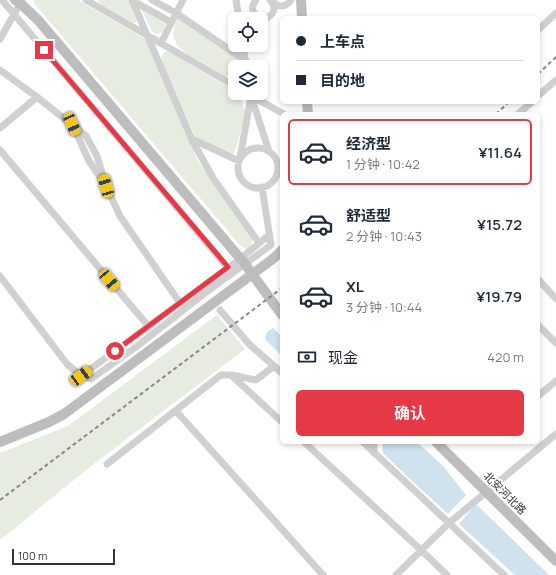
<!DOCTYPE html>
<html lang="zh">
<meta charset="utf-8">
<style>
:root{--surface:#fff;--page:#f2f2f3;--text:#1f2937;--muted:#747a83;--line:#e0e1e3;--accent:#e63946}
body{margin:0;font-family:Manrope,"Noto Sans SC",sans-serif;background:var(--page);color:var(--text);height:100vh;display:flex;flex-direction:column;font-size:15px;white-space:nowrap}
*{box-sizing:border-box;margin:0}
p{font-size:13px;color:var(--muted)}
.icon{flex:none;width:22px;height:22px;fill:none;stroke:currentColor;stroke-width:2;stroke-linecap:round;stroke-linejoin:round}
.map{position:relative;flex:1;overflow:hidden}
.sheet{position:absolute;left:280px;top:112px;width:260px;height:332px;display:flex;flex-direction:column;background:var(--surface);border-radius:6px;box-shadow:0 2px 6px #0003}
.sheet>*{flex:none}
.banner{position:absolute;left:280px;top:16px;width:260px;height:88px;border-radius:6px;box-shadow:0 2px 6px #0003;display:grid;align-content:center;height:88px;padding:0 16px;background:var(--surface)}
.buttons{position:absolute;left:228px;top:12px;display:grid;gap:8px}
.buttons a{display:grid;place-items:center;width:40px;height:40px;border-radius:6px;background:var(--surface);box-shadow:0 2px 6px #0003;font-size:20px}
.scale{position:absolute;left:12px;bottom:10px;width:103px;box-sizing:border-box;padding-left:4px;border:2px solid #333;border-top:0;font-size:11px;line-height:14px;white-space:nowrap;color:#333;-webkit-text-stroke:3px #fff;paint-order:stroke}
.end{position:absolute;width:18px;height:18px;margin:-9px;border:5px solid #e63946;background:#fff;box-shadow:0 0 0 2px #fff}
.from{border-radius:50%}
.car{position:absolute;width:12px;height:24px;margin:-12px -6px;border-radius:5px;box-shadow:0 0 3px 1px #0007;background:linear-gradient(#f5c518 24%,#345 0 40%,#f5c518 0 76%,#345 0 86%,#f5c518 0)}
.banner b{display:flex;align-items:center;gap:14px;height:38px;font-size:15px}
.banner b+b{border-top:1px solid var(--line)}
.banner i{width:10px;height:10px;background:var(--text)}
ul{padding:7px 0 0;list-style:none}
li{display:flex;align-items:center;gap:12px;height:66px;margin:0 8px 6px;padding:0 8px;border:2px solid transparent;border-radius:6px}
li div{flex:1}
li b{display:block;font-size:15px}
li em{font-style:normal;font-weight:600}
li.on{border-color:var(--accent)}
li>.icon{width:36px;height:36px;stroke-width:1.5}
.pay{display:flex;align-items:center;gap:10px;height:44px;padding:0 16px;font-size:15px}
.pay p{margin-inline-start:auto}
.button{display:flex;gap:8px;margin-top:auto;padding:8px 16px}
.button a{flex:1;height:46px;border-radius:6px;background:var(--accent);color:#fff;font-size:16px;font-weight:600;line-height:46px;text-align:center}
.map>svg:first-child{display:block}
.green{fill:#e6ecdf}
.water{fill:#cfe2ee}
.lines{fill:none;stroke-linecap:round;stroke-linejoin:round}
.street{stroke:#d0d0d0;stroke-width:7}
.secondary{stroke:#bdbdbd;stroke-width:10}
.rail{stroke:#888;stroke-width:2;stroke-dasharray:4 3;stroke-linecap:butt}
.route{stroke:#e63946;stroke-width:5}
.labels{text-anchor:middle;stroke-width:4;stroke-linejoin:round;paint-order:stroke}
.street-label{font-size:11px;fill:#333;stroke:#fff}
</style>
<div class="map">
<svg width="556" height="575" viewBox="0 0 556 575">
<rect width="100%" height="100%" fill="#fff"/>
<path class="green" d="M34 0H78L147 40 198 161 252 239V242L249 249H246L240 245 34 3Z
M98 0H128L137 21 134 23 100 4Z
M141 9 166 23 163 32 156 34 152 31Z
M178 18 238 60 239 67H235V76C225 79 215 70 207 65 188 55 163 44 178 18Z
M168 51 235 91V93H238L246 113 235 151 232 154 196 138 162 62C161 56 162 53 168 51Z
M217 315 245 349 91 466 0 540V453L68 426Z"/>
<path class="water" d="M273 328 282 337V356L266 340 265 336 268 331Z
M382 442H417L444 467 466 495 448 514 413 482 383 453Z
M476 504 549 575H515L459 524Z"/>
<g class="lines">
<path class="street" d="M2 0 227 267
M86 0 235 86
M132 0 193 142 213 178 259 243
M152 0 176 13 246 61
M236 0 239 19
M256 0C243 16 271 26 274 9 274 5 273 3 270 0
M272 0C277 8 286 8 291 0
M133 1 171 22
M538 30 556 13
M0 39 22 0
M161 43 183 0
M243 45 246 67
M0 70 37 97 86 136 97 156 106 186 120 216 180 303
M246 93 284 114
M251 96 269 151
M538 96 556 80
M518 114 532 102
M73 126 89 161 102 180
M0 128 37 97
M192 139 239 161
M238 168a20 20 0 1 1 40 0a20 20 0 1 1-40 0Z
M0 150 149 327
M240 158 251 96
M0 276 67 364 81 376 91 379 136 347 205 293 271 245 262 187
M538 279 556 299
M220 310 249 344 282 373
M538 325 556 343
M232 375 256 380 274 366
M81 376 240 259 269 235
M538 396 556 381
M176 411 323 575
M304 442 421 550 447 575
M363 442 504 575
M374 442V453
M107 464 221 375H231L282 422
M396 575 449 523 556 434"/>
<path class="secondary" d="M15 0 20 3 38 20 245 264 282 315
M301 0 302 18
M307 102 308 114
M0 442 49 422 64 414 274 258 282 250
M436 442 556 561"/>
<path class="rail" d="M538 74 556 57
M496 114 509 102
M0 500 282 288"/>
</g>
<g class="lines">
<path class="route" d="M44 50 228 267 115 351"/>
</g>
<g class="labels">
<g class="street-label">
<text transform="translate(505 493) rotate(45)" y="4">北安河北路</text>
</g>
</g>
</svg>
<div class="buttons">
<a><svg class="icon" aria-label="locate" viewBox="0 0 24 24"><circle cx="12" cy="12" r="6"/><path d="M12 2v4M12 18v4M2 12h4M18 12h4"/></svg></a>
<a><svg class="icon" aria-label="layers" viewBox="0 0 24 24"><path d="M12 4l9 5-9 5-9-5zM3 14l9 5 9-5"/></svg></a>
</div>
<div class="scale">100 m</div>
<i class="end from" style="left:115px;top:351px"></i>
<i class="end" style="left:44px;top:50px"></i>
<i class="car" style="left:72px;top:124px;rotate:156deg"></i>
<i class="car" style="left:106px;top:186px;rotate:344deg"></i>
<i class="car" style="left:109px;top:280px;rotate:140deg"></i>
<i class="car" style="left:81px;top:376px;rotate:54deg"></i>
<div class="banner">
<b><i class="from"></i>上车点</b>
<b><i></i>目的地</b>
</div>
<section class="sheet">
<ul>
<li class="on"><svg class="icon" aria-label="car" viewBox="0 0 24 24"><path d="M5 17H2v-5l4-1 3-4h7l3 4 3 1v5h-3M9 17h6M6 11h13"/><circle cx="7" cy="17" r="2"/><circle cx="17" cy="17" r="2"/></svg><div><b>经济型</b><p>1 分钟 · 10:42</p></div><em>¥11.64</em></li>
<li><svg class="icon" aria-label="car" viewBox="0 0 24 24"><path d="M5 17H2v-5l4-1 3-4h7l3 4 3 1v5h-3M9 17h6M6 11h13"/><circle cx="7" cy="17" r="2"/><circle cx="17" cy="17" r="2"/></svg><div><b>舒适型</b><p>2 分钟 · 10:43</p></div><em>¥15.72</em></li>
<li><svg class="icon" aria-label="car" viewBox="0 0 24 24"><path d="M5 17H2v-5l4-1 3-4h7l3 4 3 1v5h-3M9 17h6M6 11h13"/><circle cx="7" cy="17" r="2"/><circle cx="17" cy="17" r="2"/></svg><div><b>XL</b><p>3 分钟 · 10:44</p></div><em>¥19.79</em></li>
</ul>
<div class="pay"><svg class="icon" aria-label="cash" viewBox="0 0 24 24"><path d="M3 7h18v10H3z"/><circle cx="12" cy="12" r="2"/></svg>现金<p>420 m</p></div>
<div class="button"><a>确认</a></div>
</section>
</div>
